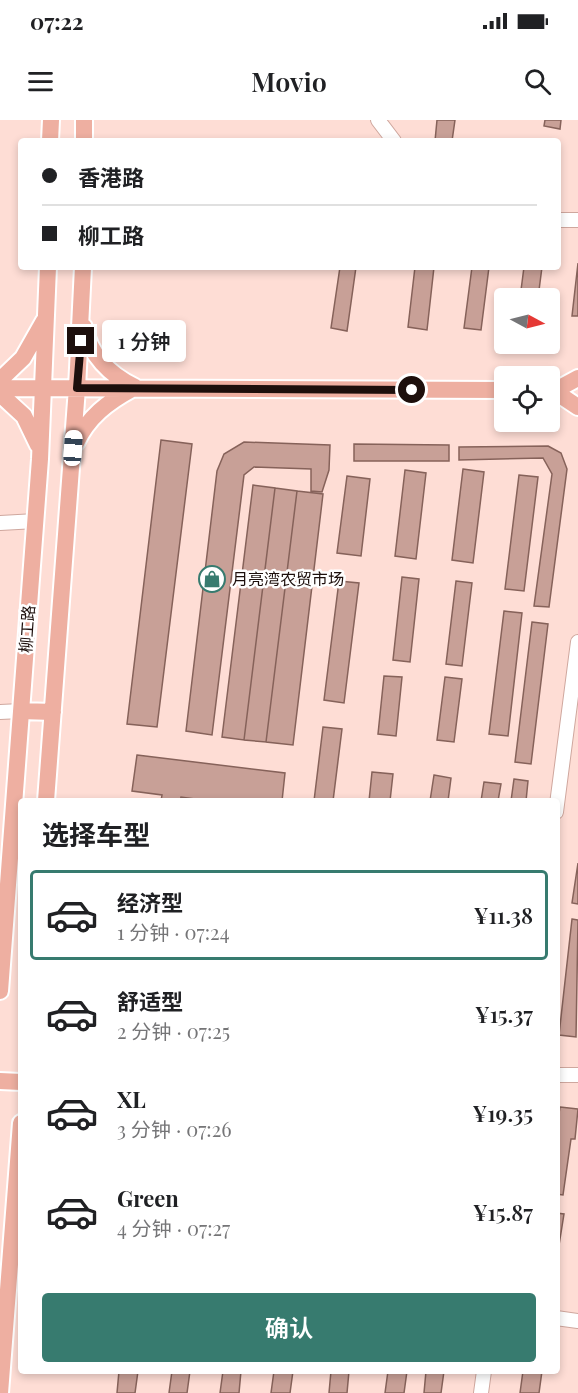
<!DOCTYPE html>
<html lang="zh">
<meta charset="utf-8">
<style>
:root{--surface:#fff;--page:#f6f6f6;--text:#202124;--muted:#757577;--line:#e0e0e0;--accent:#377b6f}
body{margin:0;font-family:"Playfair Display","Noto Sans SC",serif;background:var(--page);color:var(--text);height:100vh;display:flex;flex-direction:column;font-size:22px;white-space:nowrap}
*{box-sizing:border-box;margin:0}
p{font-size:20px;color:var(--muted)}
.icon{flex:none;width:33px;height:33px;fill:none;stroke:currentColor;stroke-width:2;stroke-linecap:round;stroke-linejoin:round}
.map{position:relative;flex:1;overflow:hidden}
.details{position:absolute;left:18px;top:678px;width:542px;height:576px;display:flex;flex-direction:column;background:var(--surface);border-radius:6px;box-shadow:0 3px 9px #0003}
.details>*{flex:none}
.guide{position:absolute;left:18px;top:18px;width:543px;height:132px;border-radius:6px;box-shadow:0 3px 9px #0003;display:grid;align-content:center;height:132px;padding:0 24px;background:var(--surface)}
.needle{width:39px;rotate:97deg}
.buttons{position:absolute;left:494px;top:168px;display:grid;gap:12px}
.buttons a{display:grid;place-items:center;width:66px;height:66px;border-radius:6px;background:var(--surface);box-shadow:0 3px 9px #0003;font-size:30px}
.end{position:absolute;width:27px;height:27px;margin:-14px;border:8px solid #1d0f0c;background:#fff;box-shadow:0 0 0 3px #fff}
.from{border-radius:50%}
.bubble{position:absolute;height:42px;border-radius:6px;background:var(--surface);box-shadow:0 3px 9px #0003;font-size:20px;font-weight:600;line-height:42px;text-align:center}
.car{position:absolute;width:18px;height:36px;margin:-18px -9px;border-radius:8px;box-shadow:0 0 4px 2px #0007;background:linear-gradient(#fff 24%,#345 0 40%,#fff 0 76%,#345 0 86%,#fff 0)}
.guide b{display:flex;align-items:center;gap:21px;height:57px;font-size:22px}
.guide b+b{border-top:2px solid var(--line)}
.guide i{width:15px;height:15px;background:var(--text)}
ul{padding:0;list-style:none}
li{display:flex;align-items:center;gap:18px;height:90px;margin:0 12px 9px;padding:0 12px;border:3px solid transparent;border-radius:6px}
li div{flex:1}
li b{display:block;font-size:22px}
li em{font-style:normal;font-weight:600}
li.active{border-color:var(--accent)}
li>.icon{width:54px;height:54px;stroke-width:1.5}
h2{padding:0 24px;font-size:27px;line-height:72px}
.primary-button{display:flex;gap:12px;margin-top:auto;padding:12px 24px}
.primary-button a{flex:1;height:69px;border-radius:6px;background:var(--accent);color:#fff;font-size:24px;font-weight:600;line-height:69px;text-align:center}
.status{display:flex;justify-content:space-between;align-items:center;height:42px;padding:0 30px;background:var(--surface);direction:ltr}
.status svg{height:16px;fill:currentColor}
header{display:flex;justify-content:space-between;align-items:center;height:78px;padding:0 24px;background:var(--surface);font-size:27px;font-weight:600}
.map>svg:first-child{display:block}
.building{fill:#c8a097;stroke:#86625a;stroke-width:1.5}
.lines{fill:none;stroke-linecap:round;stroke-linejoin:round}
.minor-casing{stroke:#cfa79e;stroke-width:16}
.major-casing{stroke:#fff;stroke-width:20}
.minor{stroke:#fff;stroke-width:14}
.major{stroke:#eeafa1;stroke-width:16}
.route{stroke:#1d0f0c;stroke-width:8}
.labels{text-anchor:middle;stroke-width:5;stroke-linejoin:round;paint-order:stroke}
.poi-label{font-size:16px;fill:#1d0f0c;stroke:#fff;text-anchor:start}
.street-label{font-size:16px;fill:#1d0f0c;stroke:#fff}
</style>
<div class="status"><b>07:22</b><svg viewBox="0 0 49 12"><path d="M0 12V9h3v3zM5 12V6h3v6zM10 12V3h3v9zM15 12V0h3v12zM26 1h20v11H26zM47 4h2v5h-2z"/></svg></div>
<header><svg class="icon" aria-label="menu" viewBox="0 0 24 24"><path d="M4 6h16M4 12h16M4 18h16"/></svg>Movio<svg class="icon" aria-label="search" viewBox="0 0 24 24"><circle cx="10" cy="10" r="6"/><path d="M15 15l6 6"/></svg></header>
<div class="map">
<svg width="578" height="1273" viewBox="0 0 578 1273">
<rect width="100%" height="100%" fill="#feddd5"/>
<path class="building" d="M437 0H455L452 21H435Z
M545 0H561L560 9 544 6Z
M578 143V196H572Z
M340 147H356L347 211 331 208Z
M415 147H434L427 210 408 207Z
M472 147H489L481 210 464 208Z
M524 147H542L538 178H520Z
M161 320 192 324 157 607 127 604Z
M244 322 330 325 329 350 322 372 311 371V349L254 347 244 355 212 615 186 611 217 351 224 334Z
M354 324 449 325V341H354Z
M548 326 561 333 567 349 549 487 534 486 552 354 543 338 459 340V327Z
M463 349 484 352 473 443 452 440Z
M405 350 426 353 416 439 395 436Z
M519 355 538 357 524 471 505 469Z
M347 356 370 359 361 436 337 433Z
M253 365 275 368 244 620 222 617Z
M275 368 297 371 266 622 244 620Z
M297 371 323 374 293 625 266 622Z
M402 457 419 459 410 542 393 540Z
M339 461 359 463 344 583 324 580Z
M456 461 472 463 462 546 446 544Z
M504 491 522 493 508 616 489 614Z
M532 502 548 504 531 644 515 642Z
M384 556 402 557 396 616 378 614Z
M445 557 462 559 454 622 437 620Z
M323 607 342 609 333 681H314Z
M137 635 285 653 282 681H210L181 677 180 681H161L162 675 132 671Z
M372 652 393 654 390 681H369Z
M434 655 451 658 448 681H430Z
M514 659 528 661 526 681H511Z
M484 662 501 664 498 681H481Z
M578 743V784L572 783Z
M572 799 578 800 576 917 559 915Z
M560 987 578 989 575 1019H571L563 1075 556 1074V1013Z
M556 1093 564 1094 556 1144Z
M119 1251H138L135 1273H117Z
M172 1251H190L187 1273H169Z
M223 1251H241L239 1273H220Z
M274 1251H293L290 1273H271Z
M331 1251H349L347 1273H329Z
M388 1251H407L404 1273H385Z
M426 1251H444L441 1273H424Z
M523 1251H542L539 1273H520Z"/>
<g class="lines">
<defs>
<path id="minor" d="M378 0 394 21
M558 100H578
M0 403 36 401
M0 592 21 591
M556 692 578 522
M556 955H578
M556 1198 578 1201
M481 1273 484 1251"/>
<path id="major" d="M50 21 51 0
M84 21V0
M84 207C90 235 110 255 135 267
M0 260 23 238 44 201
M0 268 504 270
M554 271 578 287
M554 271 578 258
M0 274 24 296 38 325
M76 323C88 297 108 282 132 269
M21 591 53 592
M46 681 77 268 83 147
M0 871 40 339 48 147
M0 961 21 962
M0 1273 21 1003"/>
</defs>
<use href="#minor" class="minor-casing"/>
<use href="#major" class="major-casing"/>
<use href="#minor" class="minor"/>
<use href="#major" class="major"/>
</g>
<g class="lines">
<path class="route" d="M81 221 77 268 412 270"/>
</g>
<defs>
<symbol id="shop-ring" viewBox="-11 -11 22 22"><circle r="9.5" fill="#fff" stroke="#377b6f" stroke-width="1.5"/><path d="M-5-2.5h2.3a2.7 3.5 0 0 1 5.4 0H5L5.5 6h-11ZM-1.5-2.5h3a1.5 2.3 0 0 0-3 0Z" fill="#377b6f"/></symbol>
</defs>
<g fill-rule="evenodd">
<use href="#shop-ring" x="197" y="444" width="30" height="30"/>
</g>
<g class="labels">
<g class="poi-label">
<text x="232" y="465">月亮湾农贸市场</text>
</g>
<g class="street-label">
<text transform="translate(27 509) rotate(-86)" y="6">柳工路</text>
</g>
</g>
</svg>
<div class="buttons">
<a><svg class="needle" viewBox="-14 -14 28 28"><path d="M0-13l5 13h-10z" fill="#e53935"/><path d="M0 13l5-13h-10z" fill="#757577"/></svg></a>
<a><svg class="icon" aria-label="locate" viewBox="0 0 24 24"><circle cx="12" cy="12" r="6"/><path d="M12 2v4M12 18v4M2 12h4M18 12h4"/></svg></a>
</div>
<i class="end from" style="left:412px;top:270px"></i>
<i class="end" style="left:81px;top:221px"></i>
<div class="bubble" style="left:102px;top:200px;width:84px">1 分钟</div>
<i class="car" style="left:73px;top:328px;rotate:4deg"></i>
<div class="guide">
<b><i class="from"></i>香港路</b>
<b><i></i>柳工路</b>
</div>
<section class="details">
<h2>选择车型</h2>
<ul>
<li class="active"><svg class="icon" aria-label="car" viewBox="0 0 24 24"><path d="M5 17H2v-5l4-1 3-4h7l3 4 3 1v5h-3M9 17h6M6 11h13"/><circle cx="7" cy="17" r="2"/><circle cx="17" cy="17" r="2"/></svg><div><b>经济型</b><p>1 分钟 · 07:24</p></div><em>¥11.38</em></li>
<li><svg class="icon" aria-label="car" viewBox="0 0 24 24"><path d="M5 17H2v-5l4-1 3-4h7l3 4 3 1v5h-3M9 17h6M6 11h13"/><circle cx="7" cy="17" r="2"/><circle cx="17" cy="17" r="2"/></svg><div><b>舒适型</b><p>2 分钟 · 07:25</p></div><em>¥15.37</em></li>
<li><svg class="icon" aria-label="car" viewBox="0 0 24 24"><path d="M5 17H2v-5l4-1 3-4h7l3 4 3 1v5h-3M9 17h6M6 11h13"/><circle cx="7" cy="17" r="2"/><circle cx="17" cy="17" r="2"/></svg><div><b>XL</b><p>3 分钟 · 07:26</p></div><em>¥19.35</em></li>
<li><svg class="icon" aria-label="car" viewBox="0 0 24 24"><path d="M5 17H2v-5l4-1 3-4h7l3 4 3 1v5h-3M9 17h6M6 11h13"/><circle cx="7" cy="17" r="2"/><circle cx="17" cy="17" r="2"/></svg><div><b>Green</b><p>4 分钟 · 07:27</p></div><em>¥15.87</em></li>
</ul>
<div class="primary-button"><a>确认</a></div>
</section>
</div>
